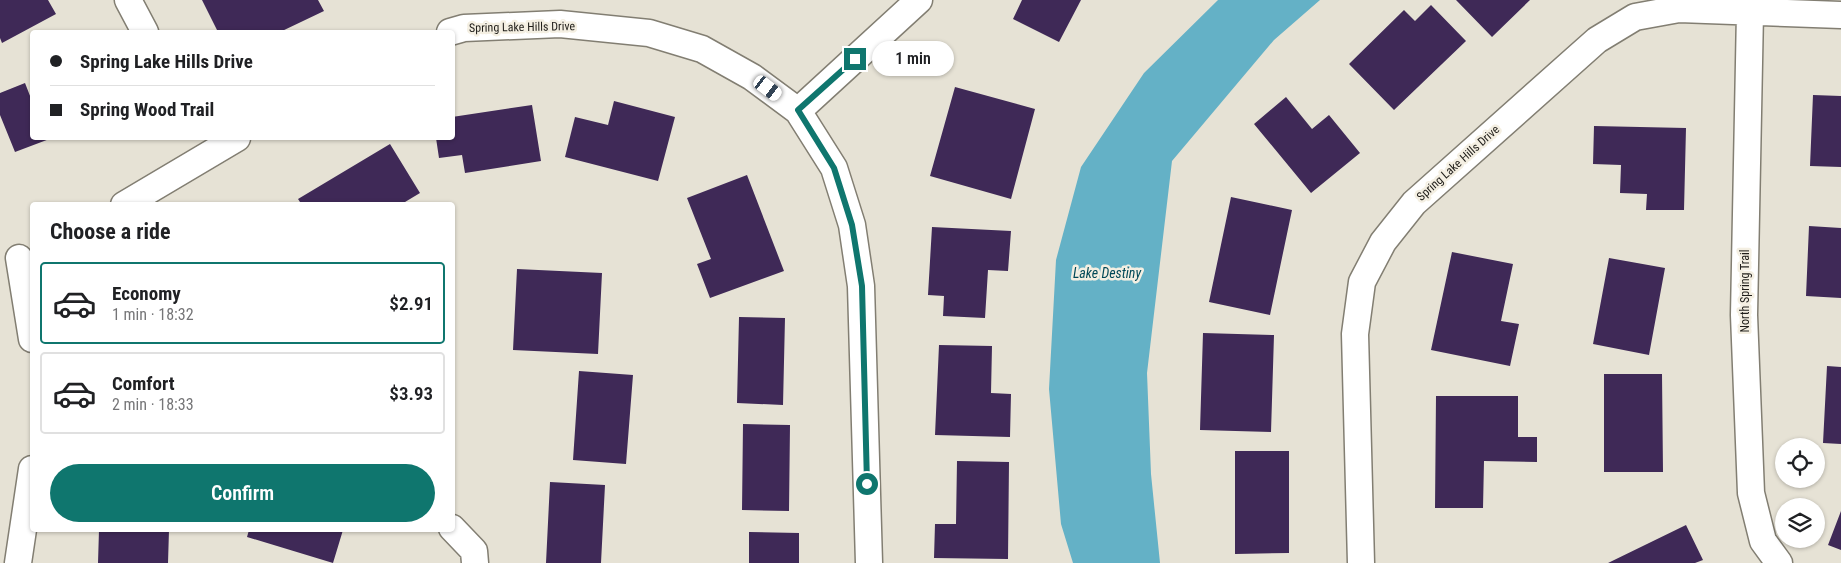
<!DOCTYPE html>
<meta charset="utf-8">
<style>
:root{--surface:#fff;--page:#f2f2f2;--text:#202124;--muted:#757577;--line:#e0e0e0;--accent:#0f766e}
body{margin:0;font-family:"Roboto Condensed",sans-serif;background:var(--page);color:var(--text);height:100vh;display:flex;flex-direction:column;font-size:19px;white-space:nowrap}
*{box-sizing:border-box;margin:0}
p{font-size:16px;color:var(--muted)}
.icon{flex:none;width:28px;height:28px;fill:none;stroke:currentColor;stroke-width:2;stroke-linecap:round;stroke-linejoin:round}
.map{position:relative;flex:1;overflow:hidden}
.details{position:absolute;left:30px;top:202px;width:425px;height:330px;display:flex;flex-direction:column;background:var(--surface);border-radius:5px;box-shadow:0 1px 4px #0004}
.details>*{flex:none}
.banner{position:absolute;left:30px;top:30px;width:425px;height:110px;border-radius:5px;box-shadow:0 1px 4px #0004;display:grid;align-content:center;height:110px;padding:0 20px;background:var(--surface)}
.controls{position:absolute;left:1775px;top:438px;display:grid;gap:10px}
.controls a{display:grid;place-items:center;width:50px;height:50px;border-radius:50%;background:var(--surface);box-shadow:0 1px 4px #0004;font-size:25px}
.end{position:absolute;width:22px;height:22px;margin:-11px;border:6px solid #0f766e;background:#fff;box-shadow:0 0 0 2px #fff}
.from{border-radius:50%}
.bubble{position:absolute;height:35px;border-radius:18px;background:var(--surface);box-shadow:0 1px 4px #0004;font-size:16px;font-weight:600;line-height:35px;text-align:center}
.car{position:absolute;width:15px;height:30px;margin:-15px -8px;border-radius:6px;box-shadow:0 0 4px 1px #0007;background:linear-gradient(#fff 24%,#345 0 40%,#fff 0 76%,#345 0 86%,#fff 0)}
.banner b{display:flex;align-items:center;gap:18px;height:48px;font-size:19px}
.banner b+b{border-top:1px solid var(--line)}
.banner i{width:12px;height:12px;background:var(--text)}
ul{padding:0;list-style:none}
li{display:flex;align-items:center;gap:15px;height:82px;margin:0 10px 8px;padding:0 10px;border:2px solid var(--line);border-radius:5px}
li div{flex:1}
li b{display:block;font-size:19px}
li em{font-style:normal;font-weight:600}
li.on{border-color:var(--accent)}
li>.icon{width:45px;height:45px;stroke-width:1.5}
h2{padding:0 20px;font-size:22px;line-height:60px}
.primary-button{display:flex;gap:10px;margin-top:auto;padding:10px 20px}
.primary-button a{flex:1;height:58px;border-radius:30px;background:var(--accent);color:#fff;font-size:20px;font-weight:600;line-height:58px;text-align:center}
.map>svg:first-child{display:block}
.water{fill:#64b1c6}
.building{fill:#3f2957}
.lines{fill:none;stroke-linecap:round;stroke-linejoin:round}
.street-casing{stroke:#827e72;stroke-width:29}
.street{stroke:#fff;stroke-width:26}
.route{stroke:#0f766e;stroke-width:6}
.labels{text-anchor:middle;stroke-width:5;stroke-linejoin:round;paint-order:stroke}
.street-label{font-size:12px;fill:#1f1d19;stroke:#f4efe2}
.water-label{font-size:14px;font-style:italic;fill:#004857;stroke:#f4efe2}
</style>
<div class="map">
<svg width="1841" height="563" viewBox="0 0 1841 563">
<rect width="100%" height="100%" fill="#e6e2d5"/>
<path class="water" d="M1218 0H1320L1274 40 1172 161 1147 373 1151 474 1160 563H1073L1061 524 1049 389 1056 260 1081 167 1144 73Z"/>
<path class="building" d="M0 0H48L56 14 2 43 0 38Z
M202 0H318L324 11 280 32H218Z
M1022 0H1081L1059 42 1013 19Z
M1456 0H1530L1492 37Z
M1431 5 1466 41 1394 110 1349 64 1404 10 1415 21Z
M25 83 32 101V138H52L15 152 0 115V93Z
M955 87 1035 109 1011 199 930 176Z
M1813 95 1841 96V167L1810 166Z
M1286 97 1312 129 1329 115 1360 153 1311 193 1254 124Z
M614 101 675 117 658 181 565 157 575 117 608 125Z
M532 105 541 161 465 173 462 155 439 158 436 138H452V117Z
M1594 126 1686 128 1684 210H1646L1647 194 1620 193 1621 165 1593 164Z
M390 144 420 193 400 205H302L298 199Z
M747 175 784 271 710 298 697 264 711 259 687 198Z
M1231 197 1292 210 1270 315 1209 302Z
M1809 226 1841 228V298L1806 296Z
M932 227 1011 231 1008 271 988 270 985 318 943 316 944 296 928 295Z
M1452 252 1513 264 1501 321 1519 324 1510 366 1431 350Z
M1609 258 1665 268 1649 355 1593 344Z
M517 269 602 273 598 354 513 350Z
M739 317 785 318 783 405 737 403Z
M1203 333 1274 335 1271 432 1200 430Z
M939 345 992 346 991 393 1011 394 1010 437 935 435Z
M1827 366 1841 367V444L1823 443Z
M579 371 633 375 626 464 573 460Z
M1604 374H1662L1663 472H1604Z
M1436 396H1518V437H1537V462L1484 461 1483 508H1435Z
M743 424 790 425 789 511 742 510Z
M1235 451H1289V553L1235 554Z
M957 461 1009 462 1008 559 934 558 935 524H956Z
M550 482 605 485 601 563H546Z
M1841 511V550L1828 545Z
M1686 525 1703 560 1695 563H1608Z
M99 530H169L168 563H98Z
M249 530H343L333 563 247 537Z
M749 532 799 533V563H749Z"/>
<g class="lines">
<defs>
<path id="street" d="M128 0 145 32
M1750 12 1744 315 1751 493 1763 541 1779 563
M450 32 464 28 560 24 649 33 702 49 752 77 798 111 834 168 852 225 861 286 869 563
M798 111 919 0
M124 205 237 138
M19 258 32 339
M452 528 474 551 475 563
M18 563 32 469
M1361 563 1355 334 1362 282 1383 242 1414 203 1597 40 1635 17 1679 9 1841 15"/>
</defs>
<use href="#street" class="street-casing"/>
<use href="#street" class="street"/>
</g>
<g class="lines">
<path class="route" d="M855 59 798 110 834 168 852 225 862 286 867 484"/>
</g>
<g class="labels">
<g class="street-label">
<text transform="translate(522 27) rotate(-1)" y="4">Spring Lake Hills Drive</text>
<text transform="translate(1458 163) rotate(-42)" y="4">Spring Lake Hills Drive</text>
<text transform="translate(1745 291) rotate(-90)" y="4">North Spring Trail</text>
</g>
<g class="water-label">
<text x="1107" y="278">Lake Destiny</text>
</g>
</g>
</svg>
<div class="controls">
<a><svg class="icon" aria-label="locate" viewBox="0 0 24 24"><circle cx="12" cy="12" r="6"/><path d="M12 2v4M12 18v4M2 12h4M18 12h4"/></svg></a>
<a><svg class="icon" aria-label="layers" viewBox="0 0 24 24"><path d="M12 4l9 5-9 5-9-5zM3 14l9 5 9-5"/></svg></a>
</div>
<i class="end from" style="left:867px;top:484px"></i>
<i class="end" style="left:855px;top:59px"></i>
<div class="bubble" style="left:872px;top:41px;width:82px">1 min</div>
<i class="car" style="left:768px;top:88px;rotate:127deg"></i>
<div class="banner">
<b><i class="from"></i>Spring Lake Hills Drive</b>
<b><i></i>Spring Wood Trail</b>
</div>
<section class="details">
<h2>Choose a ride</h2>
<ul>
<li class="on"><svg class="icon" aria-label="car" viewBox="0 0 24 24"><path d="M5 17H2v-5l4-1 3-4h7l3 4 3 1v5h-3M9 17h6M6 11h13"/><circle cx="7" cy="17" r="2"/><circle cx="17" cy="17" r="2"/></svg><div><b>Economy</b><p>1 min · 18:32</p></div><em>$2.91</em></li>
<li><svg class="icon" aria-label="car" viewBox="0 0 24 24"><path d="M5 17H2v-5l4-1 3-4h7l3 4 3 1v5h-3M9 17h6M6 11h13"/><circle cx="7" cy="17" r="2"/><circle cx="17" cy="17" r="2"/></svg><div><b>Comfort</b><p>2 min · 18:33</p></div><em>$3.93</em></li>
</ul>
<div class="primary-button"><a>Confirm</a></div>
</section>
</div>
